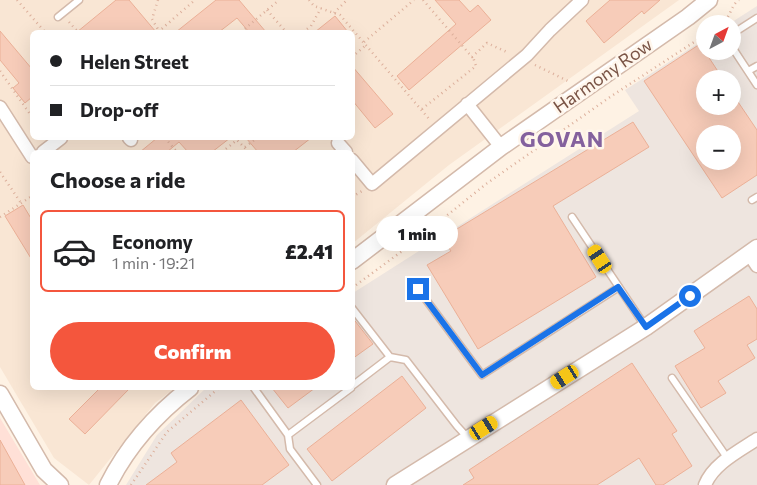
<!DOCTYPE html>
<meta charset="utf-8">
<style>
:root{--surface:#fff;--page:#f6f6f6;--text:#202124;--muted:#757577;--line:#e0e0e0;--accent:#f4563d}
body{margin:0;font-family:Commissioner,sans-serif;background:var(--page);color:var(--text);height:100vh;display:flex;flex-direction:column;font-size:19px;white-space:nowrap}
*{box-sizing:border-box;margin:0}
p{font-size:16px;color:var(--muted)}
.icon{flex:none;width:28px;height:28px;fill:none;stroke:currentColor;stroke-width:2;stroke-linecap:round;stroke-linejoin:round}
.map{position:relative;flex:1;overflow:hidden}
.details{position:absolute;left:30px;top:150px;width:325px;height:240px;display:flex;flex-direction:column;background:var(--surface);border-radius:8px;box-shadow:0 5px 20px #0002}
.details>*{flex:none}
.banner{position:absolute;left:30px;top:30px;width:325px;height:110px;border-radius:8px;box-shadow:0 5px 20px #0002;display:grid;align-content:center;height:110px;padding:0 20px;background:var(--surface)}
.needle{width:32px;rotate:41deg}
.tools{position:absolute;left:696px;top:15px;display:grid;gap:10px}
.tools a{display:grid;place-items:center;width:45px;height:45px;border-radius:50%;background:var(--surface);box-shadow:0 5px 20px #0002;font-size:25px}
.end{position:absolute;width:22px;height:22px;margin:-11px;border:6px solid #1a73e8;background:#fff;box-shadow:0 0 0 2px #fff}
.from{border-radius:50%}
.bubble{position:absolute;height:35px;border-radius:18px;background:var(--surface);box-shadow:0 5px 20px #0002;font-size:16px;font-weight:800;line-height:35px;text-align:center}
.car{position:absolute;width:15px;height:30px;margin:-15px -8px;border-radius:6px;box-shadow:0 0 4px 1px #0007;background:linear-gradient(#f5c518 24%,#345 0 40%,#f5c518 0 76%,#345 0 86%,#f5c518 0)}
.banner b{display:flex;align-items:center;gap:18px;height:48px;font-size:19px}
.banner b+b{border-top:1px solid var(--line)}
.banner i{width:12px;height:12px;background:var(--text)}
ul{padding:0;list-style:none}
li{display:flex;align-items:center;gap:15px;height:82px;margin:0 10px 8px;padding:0 10px;border:2px solid transparent;border-radius:8px}
li div{flex:1}
li b{display:block;font-size:19px}
li em{font-style:normal;font-weight:800}
li.active{border-color:var(--accent)}
li>.icon{width:45px;height:45px;stroke-width:1.5}
h2{padding:0 20px;font-size:22px;line-height:60px}
.primary-button{display:flex;gap:10px;margin-top:auto;padding:10px 20px}
.primary-button a{flex:1;height:58px;border-radius:30px;background:var(--accent);color:#fff;font-size:20px;font-weight:800;line-height:58px;text-align:center}
.map>svg:first-child{display:block}
.residential{fill:#f9e6d4;fill-rule:evenodd}
.commercial{fill:#ffe0d7}
.industrial{fill:#eee5df;fill-rule:evenodd}
.building{fill:#f7ccb9;stroke:#ebb097;fill-rule:evenodd}
.lines{fill:none;stroke-linecap:round;stroke-linejoin:round}
.service-casing{stroke:#d4baab;stroke-width:9}
.minor-casing{stroke:#d4baab;stroke-width:15}
.tertiary-casing{stroke:#d4baab;stroke-width:19}
.path{stroke:#dcaf9b;stroke-width:2.5;stroke-dasharray:1 4;stroke-linecap:butt}
.service{stroke:#fff;stroke-width:6}
.minor{stroke:#fff;stroke-width:12}
.tertiary{stroke:#fff;stroke-width:16}
.route{stroke:#1a73e8;stroke-width:6}
.labels{text-anchor:middle;stroke-width:5;stroke-linejoin:round;paint-order:stroke}
.street-label{font-size:18px;fill:#7a5446;stroke:#fff6ec}
.district-label{font-size:22px;font-weight:bold;letter-spacing:1px;fill:#84619e;stroke:#fff6ec}
</style>
<div class="map">
<svg width="757" height="485" viewBox="0 0 757 485">
<rect width="100%" height="100%" fill="#fef2e4"/>
<path class="residential" d="M0 0H679L449 165 353 243 352 152H32V388H175L155 403 89 485 54 458 0 367ZM32 32H352V138H32Z"/>
<path class="commercial" d="M0 418 40 485H0Z"/>
<path class="industrial" d="M757 6V485H126L157 435 206 388H352L353 293 639 111 625 90 705 39V51H732V24H729ZM705 79H732V106H705ZM705 134H732V161H705Z"/>
<path class="building" d="M116 0H129L156 32H77Z
M216 0H239L266 32H249L237 18 219 32H176Z
M435 0H459L470 12 478 5 491 20 409 90 397 76 456 24Z
M610 0H660L644 14 642 11 604 43 586 21Z
M335 16 348 32H315Z
M0 31 32 69V98V97L25 103 13 88 19 83 0 60Z
M700 44 723 79H705V106H732V93L757 130V175L722 198 644 81ZM705 134H732V161H705Z
M352 66 393 114 375 128 352 100Z
M633 122 649 147 553 206 596 277 478 349 427 265 451 251 442 238Z
M157 138H230L212 152H188L179 142 167 152H140Z
M246 138H311L293 152H258Z
M23 205 32 220V260L5 216Z
M749 296 757 309V339L747 345 755 358 718 381 726 393 701 408 675 366 705 348 694 331Z
M352 317 373 344 352 359Z
M632 363 677 431 672 434 692 466 663 485H656L639 458 597 485H463L474 478 469 470Z
M402 376 426 408 332 481 307 449Z
M100 388H130L85 434 69 419Z
M272 388H315L288 408Z
M241 400 289 465 262 485H146L177 462 171 453Z
M0 440 25 485H0Z"/>
<g class="lines">
<defs>
<path id="service" d="M58 17 79 0
M732 34 757 18
M732 47 757 85
M748 71 757 66
M752 200 757 197
M572 217 645 326
M418 289 482 375 619 287
M352 308 390 357
M672 378 728 459
M352 386 390 357 406 360 457 426 468 438
M254 388 288 435
M317 485 290 449 288 435 351 388"/>
<path id="minor" d="M467 104 501 147
M0 107 32 157
M129 138 131 140
M338 143 346 152
M43 152 61 138
M352 160 372 184 527 55 550 30 582 0
M749 254 757 266
M705 485C713 464 739 451 757 439"/>
<path id="tertiary" d="M352 261 501 147 688 17 709 0
M0 394 44 470 60 485
M108 485C128 445 155 415 190 388
M395 485 646 327 757 248"/>
</defs>
<use href="#service" class="service-casing"/>
<use href="#minor" class="minor-casing"/>
<use href="#tertiary" class="tertiary-casing"/>
<path class="path" d="M17 0 45 32
M158 0 152 19 159 31
M309 0 314 6 340 15 430 120
M423 0 472 57 487 43 509 53
M267 10 286 32
M334 13 347 0
M69 22 78 32
M721 24C731 18 730 6 739 0
M158 32 195 0
M241 32 279 0
M303 32 311 26 321 8
M364 42 414 0
M352 57 366 45
M535 65 568 81
M0 71 32 117
M422 109 476 66 473 57
M165 138 177 152
M245 147 257 138
M222 152 237 140 249 152
M0 172 21 203
M352 197 362 191
M0 217 32 196
M352 288 409 246 486 184 613 95 705 35
M131 485 167 432 219 388"/>
<use href="#service" class="service"/>
<use href="#minor" class="minor"/>
<use href="#tertiary" class="tertiary"/>
</g>
<g class="lines">
<path class="route" d="M418 289 482 375 618 287 646 327 690 296"/>
</g>
<g class="labels">
<g class="street-label">
<text transform="translate(603 76) rotate(-35)" y="6">Harmony Row</text>
</g>
<g class="district-label">
<text x="562" y="147">GOVAN</text>
</g>
</g>
</svg>
<div class="tools">
<a><svg class="needle" viewBox="-14 -14 28 28"><path d="M0-13l5 13h-10z" fill="#e53935"/><path d="M0 13l5-13h-10z" fill="#757577"/></svg></a>
<a>+</a>
<a>−</a>
</div>
<i class="end from" style="left:690px;top:296px"></i>
<i class="end" style="left:418px;top:289px"></i>
<div class="bubble" style="left:376px;top:216px;width:82px">1 min</div>
<i class="car" style="left:600px;top:259px;rotate:327deg"></i>
<i class="car" style="left:565px;top:377px;rotate:238deg"></i>
<i class="car" style="left:484px;top:428px;rotate:58deg"></i>
<div class="banner">
<b><i class="from"></i>Helen Street</b>
<b><i></i>Drop-off</b>
</div>
<section class="details">
<h2>Choose a ride</h2>
<ul>
<li class="active"><svg class="icon" aria-label="car" viewBox="0 0 24 24"><path d="M5 17H2v-5l4-1 3-4h7l3 4 3 1v5h-3M9 17h6M6 11h13"/><circle cx="7" cy="17" r="2"/><circle cx="17" cy="17" r="2"/></svg><div><b>Economy</b><p>1 min · 19:21</p></div><em>£2.41</em></li>
</ul>
<div class="primary-button"><a>Confirm</a></div>
</section>
</div>
